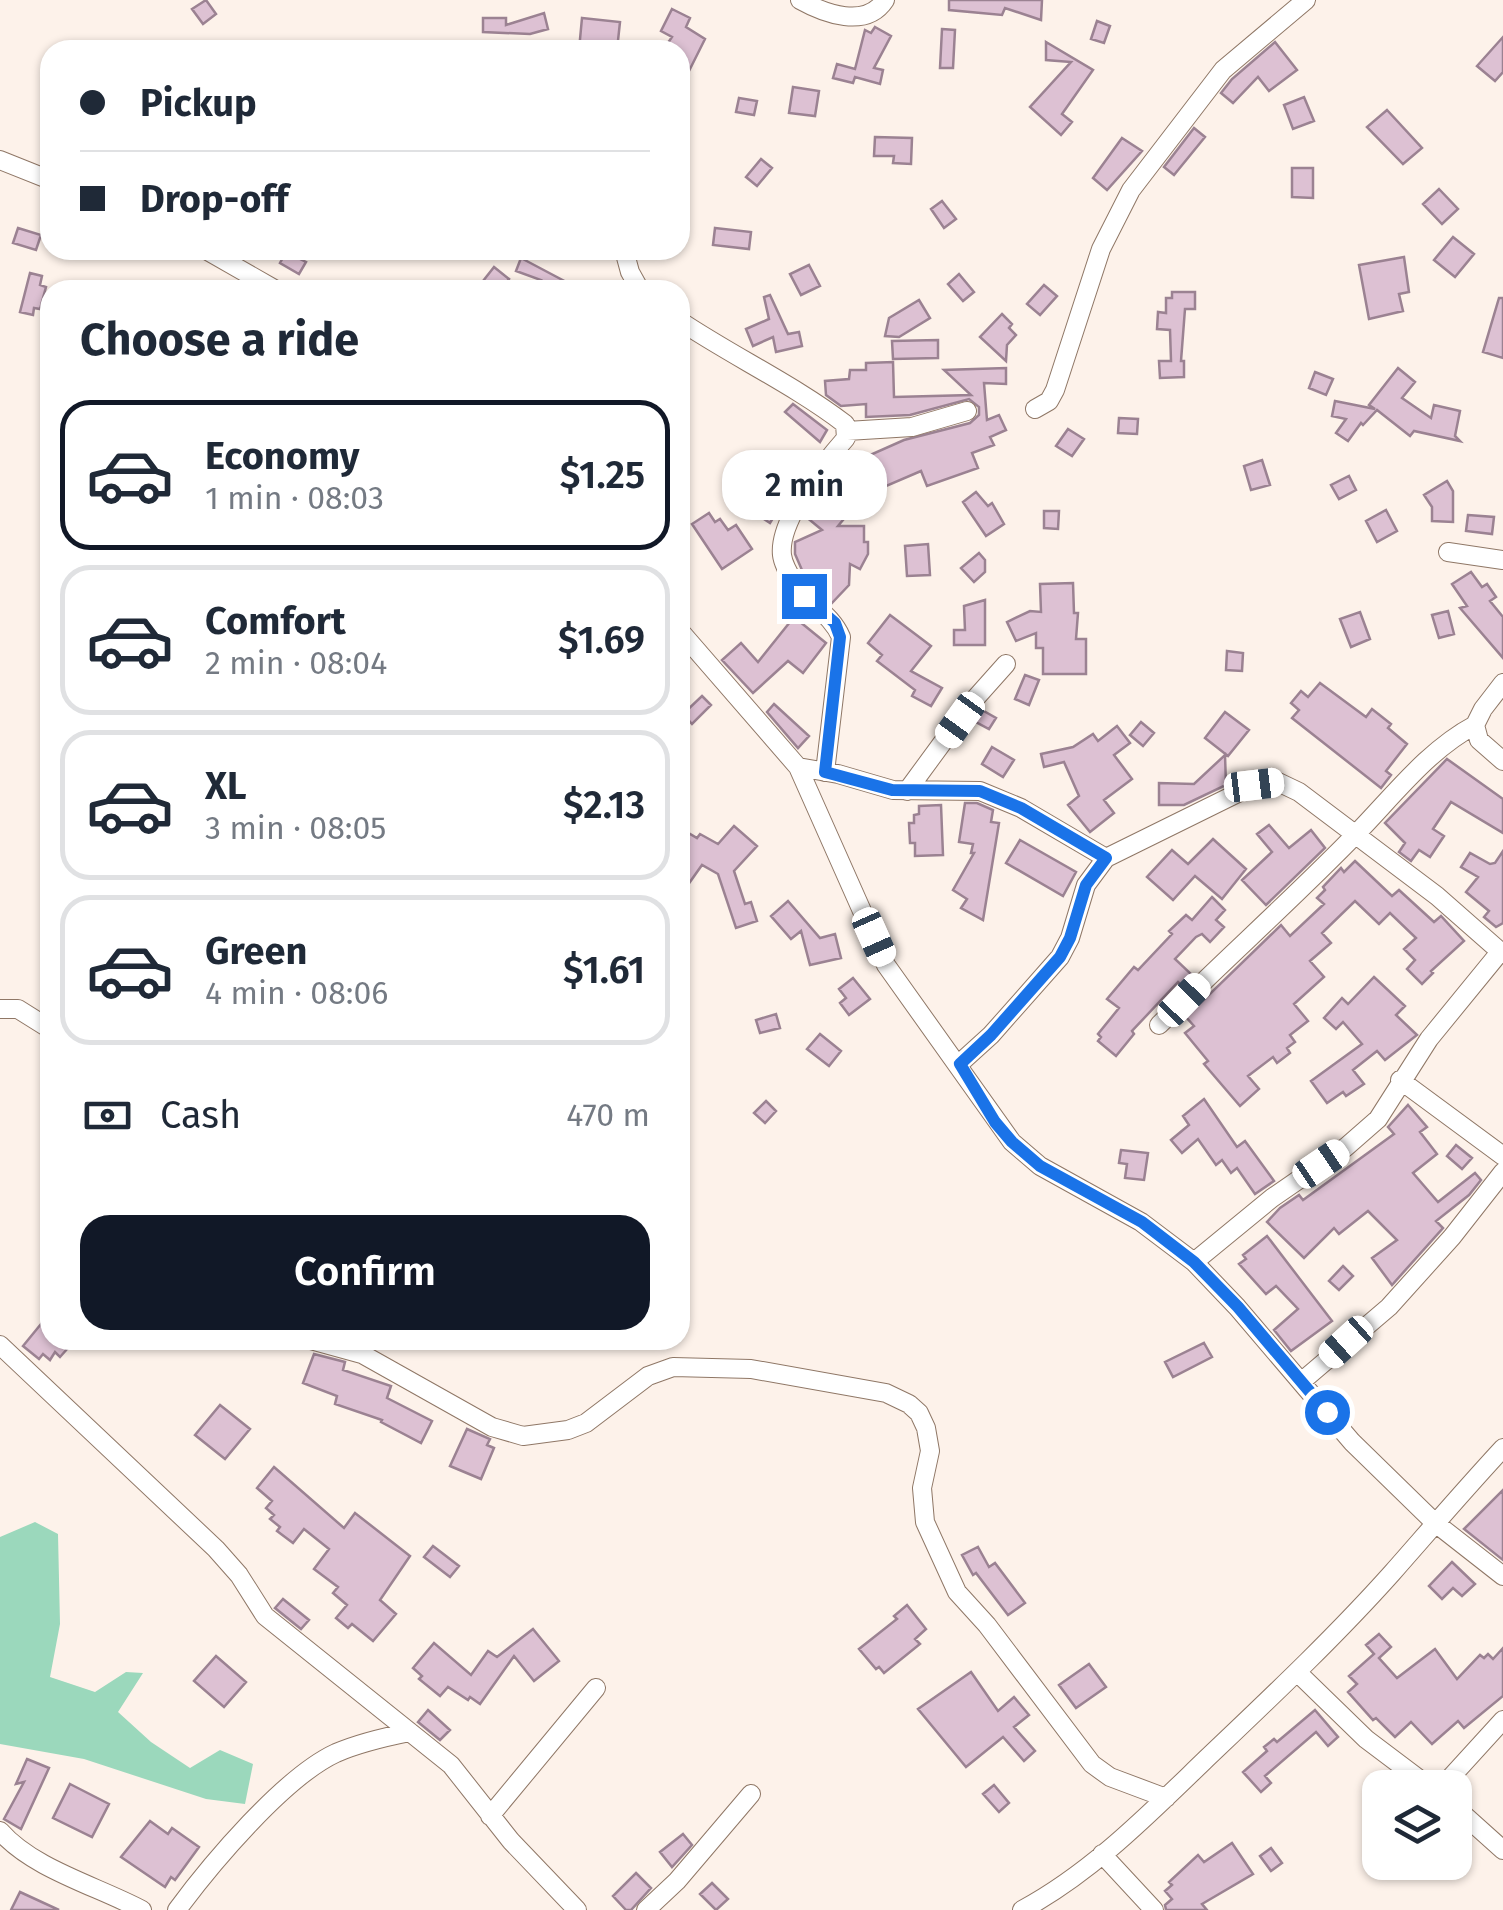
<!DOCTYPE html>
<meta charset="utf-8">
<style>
:root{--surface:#fff;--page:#f2f2f3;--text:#1f2937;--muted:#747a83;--line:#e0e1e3;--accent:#111827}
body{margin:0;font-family:"Fira Sans",sans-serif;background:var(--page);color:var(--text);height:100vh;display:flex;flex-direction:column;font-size:38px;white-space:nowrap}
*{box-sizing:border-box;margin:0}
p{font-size:32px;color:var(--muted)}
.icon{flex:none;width:55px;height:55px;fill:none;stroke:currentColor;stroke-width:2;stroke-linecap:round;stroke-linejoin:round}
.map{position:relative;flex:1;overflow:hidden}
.sheet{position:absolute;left:40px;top:280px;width:650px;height:1070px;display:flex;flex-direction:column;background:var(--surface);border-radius:30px;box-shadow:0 2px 8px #0004}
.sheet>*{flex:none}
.banner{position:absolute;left:40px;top:40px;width:650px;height:220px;border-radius:30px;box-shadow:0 2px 8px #0004;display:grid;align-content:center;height:220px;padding:0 40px;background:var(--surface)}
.buttons{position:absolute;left:1362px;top:1770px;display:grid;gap:20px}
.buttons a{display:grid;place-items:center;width:110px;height:110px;border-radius:20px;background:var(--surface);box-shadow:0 2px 8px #0004;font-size:50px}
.end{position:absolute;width:45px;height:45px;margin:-22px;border:12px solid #1a73e8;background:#fff;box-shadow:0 0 0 5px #fff}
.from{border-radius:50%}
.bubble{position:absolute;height:70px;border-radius:30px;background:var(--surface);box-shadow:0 2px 8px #0004;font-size:32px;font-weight:600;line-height:70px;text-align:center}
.car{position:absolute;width:30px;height:60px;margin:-30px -15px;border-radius:12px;box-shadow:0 0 8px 2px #0007;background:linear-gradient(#fff 24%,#345 0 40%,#fff 0 76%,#345 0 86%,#fff 0)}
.banner b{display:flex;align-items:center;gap:35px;height:95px;font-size:38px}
.banner b+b{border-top:2px solid var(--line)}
.banner i{width:25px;height:25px;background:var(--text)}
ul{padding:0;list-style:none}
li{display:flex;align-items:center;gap:30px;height:150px;margin:0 20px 15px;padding:0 20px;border:5px solid var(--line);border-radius:30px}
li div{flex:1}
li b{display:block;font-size:38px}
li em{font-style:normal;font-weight:600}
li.current{border-color:var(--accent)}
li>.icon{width:90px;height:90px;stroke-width:1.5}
h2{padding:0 40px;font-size:45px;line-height:120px}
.pay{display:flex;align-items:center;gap:25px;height:110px;padding:0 40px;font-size:38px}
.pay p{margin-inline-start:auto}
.primary-button{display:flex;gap:20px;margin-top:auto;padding:20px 40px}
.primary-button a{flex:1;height:115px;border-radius:30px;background:var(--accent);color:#fff;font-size:40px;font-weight:600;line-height:115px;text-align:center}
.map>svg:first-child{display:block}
.green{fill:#9bd8bc}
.building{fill:#ddc1d3;stroke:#9b8292;stroke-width:2.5}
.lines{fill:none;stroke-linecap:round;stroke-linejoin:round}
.street-casing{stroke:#8f7766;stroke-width:20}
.street{stroke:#fff;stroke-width:18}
.route{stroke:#1a73e8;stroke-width:12}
</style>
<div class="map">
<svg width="1503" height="1910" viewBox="0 0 1503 1910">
<rect width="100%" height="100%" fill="#fdf2ea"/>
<path class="green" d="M35 1522 58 1534 60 1624 50 1677 95 1692 126 1672 143 1673 118 1712 151 1742 190 1768 220 1750 253 1764 245 1804 206 1799 84 1759 0 1744V1537Z"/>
<path class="building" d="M206 0 216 14 203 24 192 9Z
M949 0H1042L1041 20 1005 8 1002 15 949 10Z
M672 9 690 18 686 27 705 39 680 89V50H663L672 37 661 31Z
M544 13 548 29 530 34 483 32V18H506V25Z
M582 18 620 22 617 50H579Z
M1097 21 1110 26 1104 43 1091 39Z
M875 27 891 36 874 68 883 70 880 84 855 77 853 83 833 78 837 64 855 69 865 30 871 33Z
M942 29 955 30 953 68H940Z
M1503 37V72L1495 81 1477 66Z
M1046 42 1093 70 1062 114 1072 122 1061 135 1030 107 1071 62 1046 60Z
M1275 42 1297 70 1269 91 1258 77 1233 103 1221 93 1232 79Z
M793 87 819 91 815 116 789 113Z
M1304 97 1314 121 1293 129 1284 105Z
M739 98 757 101 754 115 736 112Z
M1387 110 1422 148 1403 164 1367 127Z
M1194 128 1205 137 1174 175 1164 167Z
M875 137 912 138 911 164 893 163 894 156H874Z
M1122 138 1142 151 1107 190 1093 178Z
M761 159 772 168 757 186 746 177Z
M1292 168H1313V198L1292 197Z
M1439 189 1458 209 1442 224 1423 204Z
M942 201 956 219 944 228 931 209Z
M18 228 41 235 36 250 13 243Z
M715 228 751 232 749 249 713 245Z
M1453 237 1474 254 1455 277 1434 260Z
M286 252 306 262 299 274 280 263Z
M1404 257 1409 292 1399 294 1403 311 1369 319 1359 265Z
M521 258 570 284 567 290 560 287 558 290H534L541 280 516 271Z
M809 265 820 286 801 295 790 274Z
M494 267 509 279 500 290H476Z
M30 273 42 276 40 285 46 287 40 309 34 308 33 315 20 312Z
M959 274 974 292 963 301 948 284Z
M1044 285 1057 296 1040 315 1027 304Z
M1172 292H1195V309H1185L1181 361H1184V377L1160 378 1159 361H1171L1170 330 1157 329 1158 312 1166 313V298H1172Z
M770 295 788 334 799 332 802 346 776 352 773 337 753 346 746 329 769 319 764 297Z
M1499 298H1503V358L1483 352Z
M919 300 930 318 899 337 885 336 889 318Z
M1002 314 1012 324 1009 328 1016 335 1007 345 1006 361 980 337Z
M938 340V358L893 359 892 341Z
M893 362 894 397 971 395 944 370 1006 368V384L984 383 987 420 999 415 1006 430 990 437 994 445 972 453 978 468 927 486 921 471 884 487 879 477 838 526H864V542H868V554L860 569 850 564 849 585 831 604 805 577 795 554V542L822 530 805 516 819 494 826 500 861 459 904 440 970 423 979 415V407L969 399 910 415 866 417V404L841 406 826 395 825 381 849 379 850 370H866V363Z
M1398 368 1415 382 1402 398 1431 418 1434 405 1460 411 1455 436 1460 441 1414 431 1410 436 1377 410 1363 425 1361 423 1348 441 1336 433 1346 419 1332 416 1335 401 1375 409 1369 405Z
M1315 372 1333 379 1326 395 1309 388Z
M793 404 827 430 820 442 785 412Z
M1119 418 1138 419 1137 434 1118 433Z
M1068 429 1084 439 1072 456 1056 446Z
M799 452 809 459 770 523 758 515Z
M1262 460 1270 485 1251 490 1244 466Z
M1349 476 1356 490 1339 499 1331 485Z
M1447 481 1453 491V522L1432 521V507L1424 495Z
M976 492 988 506 992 503 1004 524 986 536 963 502Z
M1386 510 1397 531 1377 542 1366 521Z
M1044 511H1059L1058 529 1044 528Z
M709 513 715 522 720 519 728 530 736 525 752 549 722 569 692 524Z
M1468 515 1494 517 1492 534 1466 531Z
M928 544 930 575 907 576 905 546Z
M979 553 985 560V572L974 582 961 568Z
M1471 572 1482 587 1487 584 1496 597 1490 601 1503 617V658L1460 608 1467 606 1452 584Z
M1073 583 1074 613H1078L1076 639H1086V674H1043V648H1036V633L1016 641 1007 622 1030 611 1041 612 1040 584Z
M985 600V645H954V630H965L964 606Z
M1448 611 1454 634 1439 638 1432 615Z
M1360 612 1370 639 1351 647 1340 619Z
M890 615 931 646 911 671 942 688 931 706 912 696 915 690 877 661 882 655 868 643Z
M794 617 826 643 803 673 788 661 753 693 722 660 741 643 758 662Z
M1227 651 1243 653 1242 671 1226 670Z
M1025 675 1039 680 1029 705 1015 699Z
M1320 683 1366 717 1372 709 1391 724 1388 728 1407 744 1386 771 1391 775 1381 788 1292 718 1299 710 1291 703 1301 691 1308 697Z
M702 696 711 705 692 724 683 714Z
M774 704 809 736 798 748 767 712Z
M982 710 996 718 989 729 974 721Z
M1225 712 1249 730 1228 756 1205 738Z
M1141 722 1154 733 1143 746 1130 735Z
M1117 726 1130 743 1114 755 1132 779 1104 800 1114 813 1090 832 1068 805 1079 796 1064 762 1044 767 1041 754 1073 747 1093 734 1098 741Z
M992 747 1014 760 1003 777 982 764Z
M1225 755 1226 785 1184 805H1159V783L1194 784Z
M1447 759 1503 799V833L1451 802 1433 829 1444 836 1430 857 1419 850 1411 861 1399 852 1405 843 1385 823Z
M965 803H977L993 810 991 822 999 823 983 920 961 908 967 899 953 890 974 853H971L973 844 959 842Z
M941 805 943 855 915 856V843H910L909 823H914V815L919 814V806Z
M1269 825 1289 848 1311 830 1325 848 1266 905 1242 880 1272 852 1257 834Z
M734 826 757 846 734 871 745 904 751 902 757 921 736 928 718 874 702 865 680 896V828L697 838 700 834 718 844Z
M1213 839 1246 869 1222 899 1195 876 1173 900 1147 877 1172 850 1188 864Z
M1020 840 1076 872 1063 896 1006 863Z
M1503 851V923L1496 927 1484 917 1489 911 1466 892 1478 877 1461 867 1470 853 1490 864 1495 863Z
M1355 861 1392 896 1399 890 1434 922 1441 916 1464 941 1431 971 1433 973 1422 984 1407 969 1415 960 1404 949 1416 938 1390 913 1379 924 1355 901 1322 933 1331 943 1310 961 1324 977 1294 1004 1308 1021 1290 1035 1295 1042 1287 1048 1290 1053 1277 1063 1273 1057 1248 1076 1259 1089 1240 1106 1204 1064 1208 1061 1185 1033 1194 1026 1186 1017 1281 925 1290 936 1324 904 1317 898 1325 890 1323 887 1341 868 1344 872Z
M1212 897 1225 910 1216 920 1224 927 1210 942 1202 934 1196 937 1175 959 1191 974 1181 985 1178 982 1132 1031 1134 1034 1116 1056 1098 1041 1101 1037 1098 1034 1119 1008 1107 999 1134 967 1138 970 1172 934 1169 931 1186 915 1192 920Z
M788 901 820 938 835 934 841 958 810 965 801 931 791 939 771 916Z
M1374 977 1405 1006 1396 1015 1417 1035 1385 1060 1377 1051 1353 1070 1364 1084 1346 1096 1343 1092 1327 1103 1311 1081 1362 1044 1343 1022 1336 1029 1324 1018 1342 998 1348 1004Z
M853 978 870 999 849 1015 840 1003 846 998 839 989Z
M776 1014 780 1028 760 1033 756 1020Z
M820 1034 841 1051 829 1066 807 1049Z
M1204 1099 1237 1147 1245 1141 1274 1181 1255 1194 1237 1168 1231 1173 1222 1160 1216 1165 1198 1139 1182 1153 1171 1140 1189 1125 1183 1116Z
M766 1101 776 1111 765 1123 754 1113Z
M1408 1105 1427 1127 1420 1132 1437 1154 1413 1173 1438 1202 1475 1173 1481 1180 1469 1195 1436 1221 1443 1228 1392 1285 1372 1258 1397 1240 1368 1211 1339 1234 1334 1228 1304 1258 1267 1222 1280 1208 1299 1195 1303 1200 1394 1134 1388 1127Z
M1456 1145 1472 1158 1462 1169 1447 1156Z
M1121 1150 1148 1153 1144 1180 1125 1178 1127 1164 1119 1163Z
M1267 1236 1332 1321 1291 1351 1274 1330 1298 1309 1276 1286 1266 1294 1239 1264 1246 1259 1243 1255Z
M1343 1266 1353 1276 1339 1290 1329 1281Z
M50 1313V1340H75L60 1357 55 1352 50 1360 43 1354 39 1359 23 1346Z
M1204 1343 1212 1357 1173 1377 1165 1362Z
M314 1354 345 1362 343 1370 391 1386 387 1398 432 1421 421 1443 381 1422 382 1420 335 1404 337 1396 303 1383Z
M220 1405 250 1429 225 1459 195 1435Z
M467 1429 490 1439 487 1445 494 1448 481 1479 450 1466Z
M274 1467 344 1528 355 1513 410 1556 380 1600 396 1614 373 1641 352 1624 348 1628 336 1618 347 1605 333 1593 338 1587 314 1569 329 1549 304 1529 293 1543 277 1531 280 1527 270 1519 274 1515 266 1508 272 1501 257 1488Z
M1503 1490V1560L1464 1529Z
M433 1546 459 1566 450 1577 424 1557Z
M978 1547 989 1567 995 1563 1025 1603 1008 1615 976 1573 973 1575 962 1555Z
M1452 1562 1475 1584 1462 1596 1453 1588 1442 1599 1429 1586Z
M283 1599 309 1620 301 1629 275 1608Z
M907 1605 926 1629 915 1639 920 1644 884 1673 879 1667 876 1669 859 1649 897 1619 894 1616Z
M533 1629 559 1661 534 1681 514 1656 480 1704 470 1697 468 1700 448 1687 440 1696 419 1679 422 1676 413 1668 434 1643 471 1675 488 1651 497 1657Z
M1379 1634 1391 1647 1379 1658 1397 1678 1435 1649 1457 1679 1480 1655 1484 1658 1488 1654 1493 1659 1503 1648V1696L1464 1728 1458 1721 1432 1744 1411 1722 1395 1737 1376 1718 1373 1720 1348 1692 1357 1684 1349 1676 1374 1654 1366 1645Z
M216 1656 246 1682 224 1707 194 1681Z
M1089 1664 1106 1687 1076 1708 1059 1685Z
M971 1672 998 1711 1014 1697 1029 1715 1014 1727 1035 1751 1024 1761 1003 1737 966 1767 918 1709Z
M428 1710 450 1730 440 1740 418 1722Z
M1315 1710 1338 1737 1328 1746 1316 1732 1265 1776 1271 1783 1261 1792 1243 1772 1267 1751 1264 1747 1274 1739 1277 1742Z
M27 1759 49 1768 21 1829 4 1819 24 1782 16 1784Z
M70 1784 109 1804 92 1837 53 1818Z
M994 1785 1009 1803 999 1812 983 1794Z
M150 1821 168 1834 172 1828 199 1847 175 1880 171 1877 165 1887 121 1857Z
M683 1834 692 1845 672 1867 660 1852Z
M1232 1843 1253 1874 1202 1904 1207 1910H1166L1165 1905 1172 1899 1165 1891 1172 1885 1169 1882 1198 1855 1204 1862Z
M1271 1848 1282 1863 1271 1871 1260 1856Z
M636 1873 651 1888 631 1910H626L613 1896Z
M712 1883 728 1899 716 1910 700 1894Z
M20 1892 59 1910H11Z"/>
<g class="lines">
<defs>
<path id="street" d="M800 0C825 14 866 29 885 0
M0 160 50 180
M206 250 276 290
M624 250 630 272 640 290
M680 321C734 357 794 385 845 424L846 438C824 463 778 521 782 555 783 564 790 576 795 584 809 604 831 614 841 637L825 772
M1035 409 1049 401 1055 390 1101 249 1131 190 1223 70 1306 0
M847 431 912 427 967 411
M1448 552 1503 560
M680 631 798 767 886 965 1012 1142 1040 1166 1141 1222 1194 1262 1237 1307 1352 1442 1434 1522 1503 1576
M1503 683 1483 709 1475 725 1479 740 1503 761
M798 767 838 774 893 790 980 791 1021 808 1106 858
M907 791 973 701 1006 664
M0 1009H18L50 1029
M1159 1025C1224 960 1293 899 1357 833 1394 795 1428 750 1475 725
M959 1064 991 1035 1060 957 1070 938 1086 885 1106 858 1254 785 1278 782 1299 792 1437 896 1503 954
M1400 1080 1503 1156
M1194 1262 1272 1198 1346 1147 1378 1119 1429 1039 1500 952
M311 1340 362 1354 492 1427 523 1436 568 1430 586 1423 648 1376 673 1367 751 1369 886 1393 909 1404 919 1413 926 1428 930 1451 922 1488 925 1522 957 1592 987 1625 1092 1764 1110 1777 1166 1798
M0 1345 216 1549 239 1575 265 1616 451 1765 511 1841 577 1910
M1301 1382 1389 1307 1452 1237 1503 1172
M1297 1672 1366 1739 1431 1788
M1441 1788 1503 1720
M1455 1807 1503 1850
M490 1816 596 1688
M0 1831C33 1869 97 1886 142 1910
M1102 1854 1154 1910
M177 1910C211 1864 284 1777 336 1753 359 1743 385 1737 410 1732
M646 1910 677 1881 751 1794
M1022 1910C1091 1873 1148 1815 1204 1761 1268 1700 1333 1639 1392 1573 1429 1531 1465 1489 1503 1448"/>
</defs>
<use href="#street" class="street-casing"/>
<use href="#street" class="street"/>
</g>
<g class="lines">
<path class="route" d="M804 596 835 623 840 637 825 772 892 790 980 791 1021 808 1106 858 1086 885 1070 938 1060 957 991 1035 960 1064 995 1122 1012 1142 1040 1166 1142 1222 1194 1262 1238 1307 1327 1412"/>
</g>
</svg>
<div class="buttons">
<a><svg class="icon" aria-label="layers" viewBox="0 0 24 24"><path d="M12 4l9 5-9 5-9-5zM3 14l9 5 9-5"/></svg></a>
</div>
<i class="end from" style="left:1327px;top:1412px"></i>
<i class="end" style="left:804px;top:596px"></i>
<div class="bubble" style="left:722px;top:450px;width:165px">2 min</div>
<i class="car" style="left:960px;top:720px;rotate:216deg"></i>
<i class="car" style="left:1254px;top:785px;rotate:83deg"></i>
<i class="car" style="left:874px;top:937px;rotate:156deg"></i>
<i class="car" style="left:1184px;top:1000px;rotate:44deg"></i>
<i class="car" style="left:1321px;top:1164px;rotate:56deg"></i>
<i class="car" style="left:1346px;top:1342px;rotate:228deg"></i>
<div class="banner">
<b><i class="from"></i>Pickup</b>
<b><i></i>Drop-off</b>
</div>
<section class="sheet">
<h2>Choose a ride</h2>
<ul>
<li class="current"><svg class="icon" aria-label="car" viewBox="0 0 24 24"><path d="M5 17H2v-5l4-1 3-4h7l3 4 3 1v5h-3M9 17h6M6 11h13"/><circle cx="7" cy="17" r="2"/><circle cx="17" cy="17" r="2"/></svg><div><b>Economy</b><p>1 min · 08:03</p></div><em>$1.25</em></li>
<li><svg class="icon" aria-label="car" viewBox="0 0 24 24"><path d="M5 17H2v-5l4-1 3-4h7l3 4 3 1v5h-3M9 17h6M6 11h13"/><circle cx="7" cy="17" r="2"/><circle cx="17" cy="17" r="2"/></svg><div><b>Comfort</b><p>2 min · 08:04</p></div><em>$1.69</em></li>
<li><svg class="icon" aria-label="car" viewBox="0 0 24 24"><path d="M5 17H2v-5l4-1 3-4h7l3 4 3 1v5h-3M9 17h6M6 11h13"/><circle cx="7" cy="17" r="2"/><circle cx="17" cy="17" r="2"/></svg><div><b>XL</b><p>3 min · 08:05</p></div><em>$2.13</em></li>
<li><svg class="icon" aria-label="car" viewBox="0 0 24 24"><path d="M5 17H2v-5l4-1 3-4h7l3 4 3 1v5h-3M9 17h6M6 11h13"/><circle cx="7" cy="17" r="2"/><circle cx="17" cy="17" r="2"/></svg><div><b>Green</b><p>4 min · 08:06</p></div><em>$1.61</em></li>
</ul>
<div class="pay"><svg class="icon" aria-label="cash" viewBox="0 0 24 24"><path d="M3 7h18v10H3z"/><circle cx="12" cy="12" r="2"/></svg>Cash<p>470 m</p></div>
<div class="primary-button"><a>Confirm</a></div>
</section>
</div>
